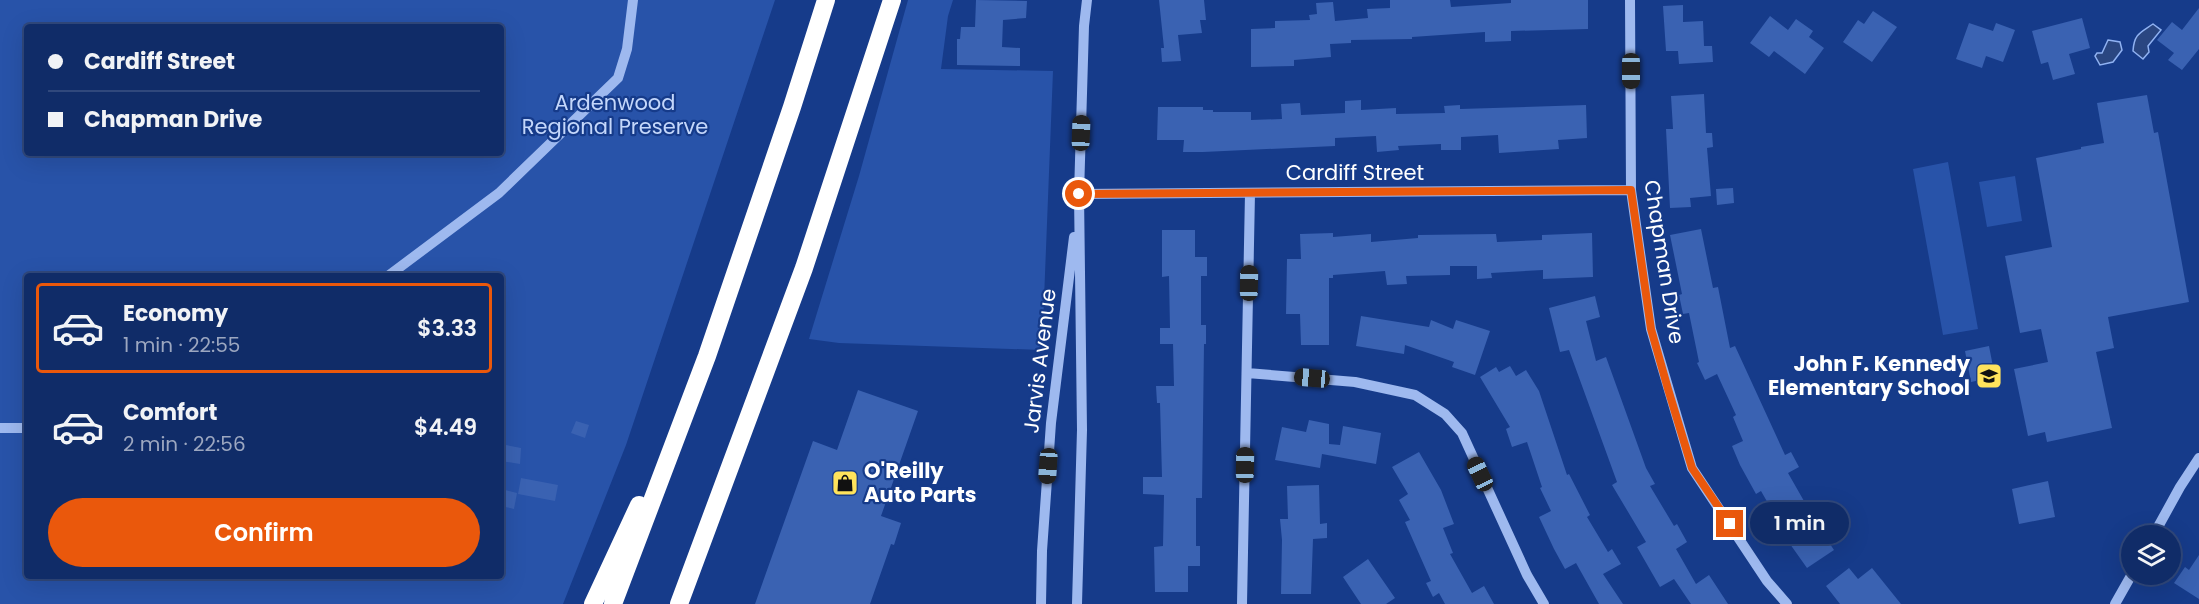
<!DOCTYPE html>
<meta charset="utf-8">
<style>
:root{--surface:#102c68;--page:#19346e;--text:#f1f3f6;--muted:#9ca7c0;--line:#30487c;--accent:#ea580c}
body{margin:0;font-family:Poppins,sans-serif;background:var(--page);color:var(--text);height:100vh;display:flex;flex-direction:column;font-size:22px;white-space:nowrap}
*{box-sizing:border-box;margin:0}
p{font-size:20px;color:var(--muted)}
.icon{flex:none;width:33px;height:33px;fill:none;stroke:currentColor;stroke-width:2;stroke-linecap:round;stroke-linejoin:round}
.map{position:relative;flex:1;overflow:hidden}
.drawer{position:absolute;left:24px;top:273px;width:480px;height:306px;display:flex;flex-direction:column;background:var(--surface);border-radius:6px;box-shadow:0 6px 24px #0002,0 0 0 2px var(--line)}
.drawer>*{flex:none}
.hud{position:absolute;left:24px;top:24px;width:480px;height:132px;border-radius:6px;box-shadow:0 6px 24px #0002,0 0 0 2px var(--line);display:grid;align-content:center;height:132px;padding:0 24px;background:var(--surface)}
.tools{position:absolute;left:2121px;top:525px;display:grid;gap:12px}
.tools a{display:grid;place-items:center;width:60px;height:60px;border-radius:50%;background:var(--surface);box-shadow:0 6px 24px #0002,0 0 0 2px var(--line);font-size:30px}
.end{position:absolute;width:27px;height:27px;margin:-14px;border:8px solid #ea580c;background:#fff;box-shadow:0 0 0 3px #fff}
.from{border-radius:50%}
.bubble{position:absolute;height:42px;border-radius:21px;background:var(--surface);box-shadow:0 6px 24px #0002,0 0 0 2px var(--line);font-size:20px;font-weight:600;line-height:42px;text-align:center}
.car{position:absolute;width:18px;height:36px;margin:-18px -9px;border-radius:8px;box-shadow:0 0 4px 2px #0007;background:linear-gradient(#222 24%,#8ab4d8 0 40%,#222 0 76%,#8ab4d8 0 86%,#222 0)}
.hud b{display:flex;align-items:center;gap:21px;height:57px;font-size:22px}
.hud b+b{border-top:2px solid var(--line)}
.hud i{width:15px;height:15px;background:var(--text)}
ul{padding:10px 0 0;list-style:none}
li{display:flex;align-items:center;gap:18px;height:90px;margin:0 12px 9px;padding:0 12px;border:3px solid transparent;border-radius:6px}
li div{flex:1}
li b{display:block;font-size:22px}
li em{font-style:normal;font-weight:600}
li.active{border-color:var(--accent)}
li>.icon{width:54px;height:54px;stroke-width:1.5}
.cta{display:flex;gap:12px;margin-top:auto;padding:12px 24px}
.cta a{flex:1;height:69px;border-radius:36px;background:var(--accent);color:#fff;font-size:24px;font-weight:600;line-height:69px;text-align:center}
.map>svg:first-child{display:block}
.green{fill:#2853a9;fill-rule:evenodd}
.water{fill:#2a4681;stroke:#90b2f2;stroke-width:1.5}
.building{fill:#3a62b2}
.lines{fill:none;stroke-linecap:round;stroke-linejoin:round}
.minor{stroke:#9eb9ef;stroke-width:10}
.highway{stroke:#fff;stroke-width:18}
.route{stroke:#ea580c;stroke-width:8}
.labels{text-anchor:middle;stroke-width:4.5;stroke-linejoin:round;paint-order:stroke}
.park-label{font-size:21px;fill:#c4d7fb;stroke:#163b8a}
.street-label{font-size:21px;fill:#fff;stroke:#163b8a}
.poi-label{font-size:21px;font-weight:bold;fill:#fff;stroke:#163b8a;text-anchor:end}
</style>
<div class="map">
<svg width="2199" height="604" viewBox="0 0 2199 604">
<rect width="100%" height="100%" fill="#163b8a"/>
<path class="green" d="M0 0H775L626 445 563 604H0ZM27 27H501V153H27ZM27 276H501V576H27Z
M908 0H953L948 16 941 69 1053 71 1042 350 839 343 809 339 859 176Z
M1948 162 1978 329 1943 335 1913 169Z
M2015 176 2022 221 1987 227 1979 182Z"/>
<path class="water" d="M2153 24 2161 30 2148 46 2149 52 2143 59 2133 51C2134 34 2140 33 2153 24Z
M2108 40 2120 42 2122 50 2113 62 2100 65 2095 56 2097 53H2102Z"/>
<path class="building" d="M976 0 1027 1 1026 18 1003 20 1002 47 1020 48V66L957 65V39H960L961 27H975Z
M1159 0H1204L1206 20H1200L1202 33 1178 35 1181 61 1162 62 1161 48H1164Z
M1390 0H1450L1451 7 1511 3V0H1588V29L1511 31V41L1485 42V32L1412 37V39L1351 40V43L1330 44 1331 57 1294 60V66L1251 67V29L1275 28V21L1310 20 1309 15 1317 14 1316 3 1333 2 1335 21 1368 18 1367 9 1390 8Z
M1683 5V22L1703 21 1704 46H1712L1713 62 1679 64 1678 51H1666L1663 6Z
M2199 8V49L2182 70 2168 60 2174 53 2157 40 2172 22 2182 30Z
M1873 11 1897 27 1872 62 1843 42 1858 20 1864 24Z
M1770 16 1788 30 1796 19 1813 31 1809 37 1824 48 1805 74 1774 51 1769 57 1750 43Z
M2082 18 2090 48 2069 54 2075 74 2053 80 2048 62 2041 64 2032 31Z
M1969 23 1993 31 1996 23 2015 30 2003 62 1986 56 1982 68 1956 59Z
M1704 94 1706 133H1712L1713 147 1707 148 1711 196 1690 198 1691 207 1670 208 1666 129H1673L1671 96Z
M2147 95 2154 133 2158 132 2189 302 2108 317 2114 348 2096 352 2112 428 2047 442 2045 432 2028 436 2014 369 2048 362 2041 329 2020 333 2005 256 2052 247 2036 158 2081 149V147L2104 143 2097 103Z
M1361 100V110L1396 108V114L1445 113 1444 106 1460 105V109L1586 105 1587 138 1558 140 1559 149 1499 153 1498 135 1461 137V150H1441V144L1398 146 1399 150 1377 152 1376 136 1335 138V146L1203 152H1183L1184 140H1157L1158 107H1203V110H1213V112H1251V120L1282 119 1281 104 1300 103 1301 115 1345 113V101Z
M1733 188 1734 203 1717 205 1716 189Z
M1701 229 1713 288 1718 287 1730 348 1735 346 1785 455 1791 452 1799 467 1788 473 1812 515 1816 512 1823 523 1818 526 1834 550 1807 568 1790 544 1788 545 1781 535 1785 533 1761 491 1756 494 1740 465 1732 446 1743 441 1733 417 1736 415 1717 374 1705 380 1697 363 1699 362 1689 313 1683 314 1679 295 1682 294 1670 235Z
M1162 230H1195V257H1207V276H1201V325H1206V344H1204L1202 498H1196V546H1200V566H1188V592H1155L1154 547 1163 546 1164 495 1143 494V477H1162L1160 403H1157L1156 386H1174L1173 344H1160V328H1170L1169 276 1162 277Z
M1333 233V237L1371 234V242L1418 238V235L1496 234 1497 242 1542 240V235L1592 233 1593 277 1543 279V270L1491 273 1492 278 1477 279V266H1450V275L1406 276 1407 284 1387 285 1385 271 1333 275V278H1329V345H1301L1300 314H1286L1287 259H1301L1300 234Z
M1595 296 1600 317 1586 321 1596 361 1606 357 1646 468 1655 484 1650 486 1674 526 1677 524 1687 542 1676 549 1696 584 1709 575 1728 604H1691L1674 579 1660 587 1637 547 1646 542 1612 485 1617 482 1569 350 1560 352 1549 308Z
M1361 316 1429 327 1431 320 1453 329 1456 320 1490 331 1475 375 1452 367 1454 362 1405 345 1404 354 1356 346Z
M1989 346 1995 377 1971 382 1965 351Z
M1510 366 1516 376 1526 370 1539 391 1567 475 1569 474 1590 515 1587 517 1608 552 1612 549 1621 564 1603 574 1623 604H1599L1576 563 1565 569 1554 549 1539 517 1551 511 1540 488 1542 487 1527 442 1512 447 1506 429 1510 427 1480 377 1496 367 1499 372Z
M858 390 918 411 881 516 901 523 894 545 891 544 870 604H755L813 441 837 450Z
M1309 420 1329 424V444L1340 445 1343 426 1381 433 1376 464 1322 454 1320 468 1275 460 1282 427 1306 432Z
M576 421 589 425 585 438 571 433Z
M501 444 521 448 520 464 501 461Z
M1419 452 1441 490 1454 524 1443 528 1453 553 1450 554 1472 593 1484 586 1494 604H1445L1439 593 1433 597 1426 583 1431 581 1405 522 1410 520 1399 500 1408 494 1392 467Z
M521 478 558 485 555 501 518 494Z
M2048 481 2055 517 2019 524 2012 489Z
M1319 485 1320 524 1327 523V538L1313 539 1311 594H1281L1282 540 1280 519H1288L1287 486Z
M501 489 517 493 514 509 501 506Z
M2199 555V599L2174 583 2185 567 2189 570Z
M1368 559 1395 598 1386 604H1361L1343 577Z
M1849 568 1858 579 1872 568 1901 604H1840L1826 586Z"/>
<g class="lines">
<path class="minor" d="M1630 0 1631 190 1651 329 1692 468 1767 581 1787 604
M1079 194 1631 190
M388 276 499 193 618 78 627 49 633 0
M1247 373 1355 382 1415 395 1445 414 1462 433 1527 575 1544 604
M0 428H27
M2153 536 2180 487 2199 458
M1041 604 1042 551 1051 423 1074 237
M1077 604 1082 430 1079 194 1084 26 1087 0
M1242 604 1250 193
M2115 604 2132 574"/>
<path class="highway" d="M593 604 639 505
M613 604 707 356 792 107 826 0
M679 604 804 268 892 0"/>
</g>
<g class="lines">
<path class="route" d="M1079 194 1631 190 1651 329 1668 389 1692 468 1730 524"/>
</g>
<defs>
<symbol id="school-square" viewBox="-11 -11 22 22"><rect x="-9" y="-9" width="18" height="18" rx="4" fill="#ffe35c" stroke="#163b8a"/><path d="M0-5L7-2L0 1L-7-2ZM-4 1L0 2.5L4 1V4Q0 6-4 4Z" fill="#111"/></symbol>
<symbol id="shop-square" viewBox="-11 -11 22 22"><rect x="-9" y="-9" width="18" height="18" rx="4" fill="#ffe35c" stroke="#163b8a"/><path d="M-5-2.5h2.3a2.7 3.5 0 0 1 5.4 0H5L5.5 6h-11ZM-1.5-2.5h3a1.5 2.3 0 0 0-3 0Z" fill="#111"/></symbol>
</defs>
<g fill-rule="evenodd">
<use href="#school-square" x="1974" y="361" width="30" height="30"/>
<use href="#shop-square" x="830" y="468" width="30" height="30"/>
</g>
<g class="labels">
<g class="park-label">
<text x="615" y="110">Ardenwood<tspan x="615" dy="24">Regional Preserve</tspan></text>
</g>
<g class="street-label">
<text x="1355" y="180">Cardiff Street</text>
<text transform="translate(1664 262) rotate(81)" y="7">Chapman Drive</text>
<text transform="translate(1040 361) rotate(-83)" y="7">Jarvis Avenue</text>
</g>
<g class="poi-label">
<text x="1970" y="371">John F. Kennedy<tspan x="1970" dy="24">Elementary School</tspan></text>
<text x="864" y="478" text-anchor="start">O'Reilly<tspan x="864" dy="24">Auto Parts</tspan></text>
</g>
</g>
</svg>
<div class="tools">
<a><svg class="icon" aria-label="layers" viewBox="0 0 24 24"><path d="M12 4l9 5-9 5-9-5zM3 14l9 5 9-5"/></svg></a>
</div>
<i class="end from" style="left:1079px;top:194px"></i>
<i class="end" style="left:1730px;top:524px"></i>
<div class="bubble" style="left:1750px;top:502px;width:99px">1 min</div>
<i class="car" style="left:1631px;top:71px;rotate:180deg"></i>
<i class="car" style="left:1081px;top:133px;rotate:2deg"></i>
<i class="car" style="left:1249px;top:283px;rotate:1deg"></i>
<i class="car" style="left:1312px;top:378px;rotate:275deg"></i>
<i class="car" style="left:1245px;top:465px;rotate:1deg"></i>
<i class="car" style="left:1048px;top:466px;rotate:184deg"></i>
<i class="car" style="left:1480px;top:474px;rotate:335deg"></i>
<div class="hud">
<b><i class="from"></i>Cardiff Street</b>
<b><i></i>Chapman Drive</b>
</div>
<section class="drawer">
<ul>
<li class="active"><svg class="icon" aria-label="car" viewBox="0 0 24 24"><path d="M5 17H2v-5l4-1 3-4h7l3 4 3 1v5h-3M9 17h6M6 11h13"/><circle cx="7" cy="17" r="2"/><circle cx="17" cy="17" r="2"/></svg><div><b>Economy</b><p>1 min · 22:55</p></div><em>$3.33</em></li>
<li><svg class="icon" aria-label="car" viewBox="0 0 24 24"><path d="M5 17H2v-5l4-1 3-4h7l3 4 3 1v5h-3M9 17h6M6 11h13"/><circle cx="7" cy="17" r="2"/><circle cx="17" cy="17" r="2"/></svg><div><b>Comfort</b><p>2 min · 22:56</p></div><em>$4.49</em></li>
</ul>
<div class="cta"><a>Confirm</a></div>
</section>
</div>
